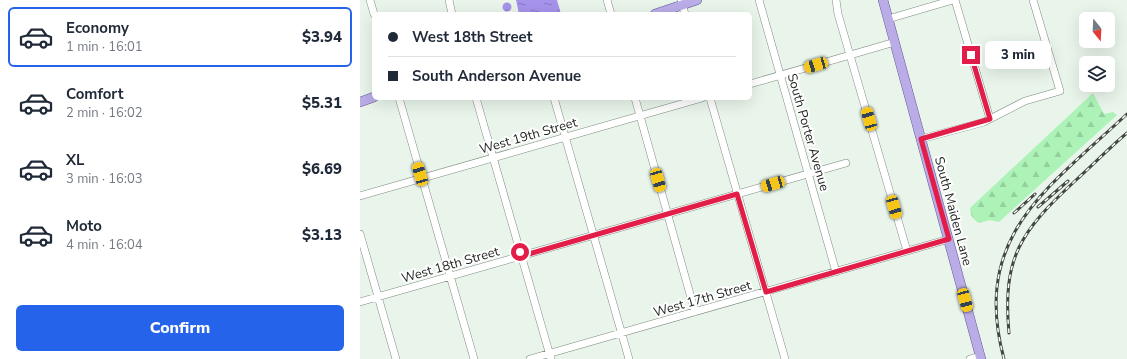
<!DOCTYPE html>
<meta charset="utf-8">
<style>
:root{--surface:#fff;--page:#f6f6f7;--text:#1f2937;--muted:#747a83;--line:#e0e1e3;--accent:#2563eb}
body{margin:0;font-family:"Nunito Sans",sans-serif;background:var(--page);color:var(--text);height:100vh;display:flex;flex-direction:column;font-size:15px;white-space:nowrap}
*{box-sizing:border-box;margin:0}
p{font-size:13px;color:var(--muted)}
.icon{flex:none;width:22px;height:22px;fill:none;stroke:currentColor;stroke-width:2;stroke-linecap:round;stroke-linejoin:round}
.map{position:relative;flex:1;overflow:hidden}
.drawer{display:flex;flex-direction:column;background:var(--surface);width:360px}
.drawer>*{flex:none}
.hud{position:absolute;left:12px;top:12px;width:380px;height:88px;border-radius:6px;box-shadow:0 4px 16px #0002;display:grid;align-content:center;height:88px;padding:0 16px;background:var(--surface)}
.needle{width:26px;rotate:162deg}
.buttons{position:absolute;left:719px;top:12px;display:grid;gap:8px}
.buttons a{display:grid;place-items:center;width:36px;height:36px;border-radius:6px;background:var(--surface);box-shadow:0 4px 16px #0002;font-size:20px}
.end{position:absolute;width:18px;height:18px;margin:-9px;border:5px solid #e11d48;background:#fff;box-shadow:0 0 0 2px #fff}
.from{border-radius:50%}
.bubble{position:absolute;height:28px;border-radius:6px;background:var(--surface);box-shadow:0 4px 16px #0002;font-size:13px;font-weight:800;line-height:28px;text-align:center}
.car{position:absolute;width:12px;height:24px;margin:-12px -6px;border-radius:5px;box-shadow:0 0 3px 1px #0007;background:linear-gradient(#f5c518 24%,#345 0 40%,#f5c518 0 76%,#345 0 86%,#f5c518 0)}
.hud b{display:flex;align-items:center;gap:14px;height:38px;font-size:15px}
.hud b+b{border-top:1px solid var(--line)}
.hud i{width:10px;height:10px;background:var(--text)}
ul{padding:7px 0 0;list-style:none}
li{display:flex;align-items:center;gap:12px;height:60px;margin:0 8px 6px;padding:0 8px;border:2px solid transparent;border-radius:6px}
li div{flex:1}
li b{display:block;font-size:15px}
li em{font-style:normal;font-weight:800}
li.current{border-color:var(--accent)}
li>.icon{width:36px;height:36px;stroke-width:1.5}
.cta{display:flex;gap:8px;margin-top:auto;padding:8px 16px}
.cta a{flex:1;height:46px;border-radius:6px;background:var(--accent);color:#fff;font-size:16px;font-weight:800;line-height:46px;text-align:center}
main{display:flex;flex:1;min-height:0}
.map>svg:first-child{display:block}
.forest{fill:url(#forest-firs)}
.water{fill:url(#water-ripples)}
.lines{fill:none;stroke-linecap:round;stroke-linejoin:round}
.minor-casing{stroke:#7f8a81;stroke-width:8}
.major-casing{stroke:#655794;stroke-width:10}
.minor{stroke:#fff;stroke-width:7}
.major{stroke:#baace6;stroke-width:9}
.rail-casing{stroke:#414741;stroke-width:3}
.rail{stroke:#fefefe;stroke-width:1.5;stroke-dasharray:4.5;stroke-linecap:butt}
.route{stroke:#e11d48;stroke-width:5}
.labels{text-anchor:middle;stroke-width:4;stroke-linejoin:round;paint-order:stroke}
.street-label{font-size:13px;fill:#1c201c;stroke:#fefefe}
</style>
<main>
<section class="drawer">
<ul>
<li class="current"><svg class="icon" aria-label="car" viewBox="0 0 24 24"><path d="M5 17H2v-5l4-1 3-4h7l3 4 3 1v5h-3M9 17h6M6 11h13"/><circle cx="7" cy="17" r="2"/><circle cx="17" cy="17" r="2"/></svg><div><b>Economy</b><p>1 min · 16:01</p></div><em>$3.94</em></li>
<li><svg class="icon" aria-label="car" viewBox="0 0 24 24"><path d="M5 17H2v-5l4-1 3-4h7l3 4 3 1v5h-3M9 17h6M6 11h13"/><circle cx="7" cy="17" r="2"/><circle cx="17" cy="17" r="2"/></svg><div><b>Comfort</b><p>2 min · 16:02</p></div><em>$5.31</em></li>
<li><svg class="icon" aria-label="car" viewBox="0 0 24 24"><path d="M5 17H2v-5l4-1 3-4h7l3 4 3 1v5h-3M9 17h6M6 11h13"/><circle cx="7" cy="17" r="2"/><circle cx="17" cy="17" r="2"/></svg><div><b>XL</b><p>3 min · 16:03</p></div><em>$6.69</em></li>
<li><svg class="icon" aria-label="car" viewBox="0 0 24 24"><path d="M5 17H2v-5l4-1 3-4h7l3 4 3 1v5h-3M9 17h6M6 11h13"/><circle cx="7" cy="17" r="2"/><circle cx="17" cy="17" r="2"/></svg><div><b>Moto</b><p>4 min · 16:04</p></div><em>$3.13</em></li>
</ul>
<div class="cta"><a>Confirm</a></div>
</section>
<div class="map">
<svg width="767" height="359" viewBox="0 0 767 359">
<defs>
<pattern id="forest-firs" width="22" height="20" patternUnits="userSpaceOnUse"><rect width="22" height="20" fill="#adf3b8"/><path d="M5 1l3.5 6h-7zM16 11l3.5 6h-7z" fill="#94d09e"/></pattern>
<pattern id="water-ripples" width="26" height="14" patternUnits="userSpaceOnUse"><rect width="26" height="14" fill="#a693eb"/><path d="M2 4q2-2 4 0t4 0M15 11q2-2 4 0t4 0" fill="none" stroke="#8678be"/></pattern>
</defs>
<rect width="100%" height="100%" fill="#e9f5ea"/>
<path class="forest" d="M733 93 744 114 753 112 757 115 639 222 630 220 619 223C612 219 611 216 610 208Z"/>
<path class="water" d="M156 0H197L201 14H159Z
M142.5 7a4.5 4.5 0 1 1 9 0a4.5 4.5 0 1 1-9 0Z"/>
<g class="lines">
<defs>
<path id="minor" d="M10 0 14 14
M89 0 92 14
M247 0 251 14
M321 0 325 14
M399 0 476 272
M476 0 478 14 547 251
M595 0 630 119
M528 19 593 0
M390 84 535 42
M39 98 114 359
M116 98 191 359
M194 98 269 359
M275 98 335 312
M350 98 425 359
M561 139 624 122 665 101 700 91 673 0
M0 196 342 98
M0 234 36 359
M0 302 486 163
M170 359 589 239
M610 359 620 356"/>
<path id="major" d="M523 0 621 359
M295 14 337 0
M0 102 14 97"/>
</defs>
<use href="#minor" class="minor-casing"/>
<use href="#major" class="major-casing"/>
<use href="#minor" class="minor"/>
<use href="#major" class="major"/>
<defs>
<path id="rail" d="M678 207 708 181
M654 213 675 194
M649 333C642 257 661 231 715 181 733 165 749 148 767 133
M644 359C611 236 687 189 767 114"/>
</defs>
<use href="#rail" class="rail-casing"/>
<use href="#rail" class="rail"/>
</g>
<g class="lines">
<path class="route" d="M160 252 162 256 377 194 406 292 589 239 561 139 630 119 611 55"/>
</g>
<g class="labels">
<g class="street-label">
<text transform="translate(449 132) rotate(74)" y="5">South Porter Avenue</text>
<text transform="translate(168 135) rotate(-16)" y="5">West 19th Street</text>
<text transform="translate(594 211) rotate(75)" y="5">South Maiden Lane</text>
<text transform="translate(90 264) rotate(-16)" y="5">West 18th Street</text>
<text transform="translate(342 298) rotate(-16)" y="5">West 17th Street</text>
</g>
</g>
</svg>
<div class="buttons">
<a><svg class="needle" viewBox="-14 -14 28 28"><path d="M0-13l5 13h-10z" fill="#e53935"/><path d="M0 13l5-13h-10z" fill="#747a83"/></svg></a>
<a><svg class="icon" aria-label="layers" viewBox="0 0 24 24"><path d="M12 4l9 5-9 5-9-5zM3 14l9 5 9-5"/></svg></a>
</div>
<i class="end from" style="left:160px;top:252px"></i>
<i class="end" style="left:611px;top:55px"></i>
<div class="bubble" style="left:625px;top:41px;width:66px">3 min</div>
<i class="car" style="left:456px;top:65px;rotate:254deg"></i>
<i class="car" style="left:509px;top:119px;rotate:344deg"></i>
<i class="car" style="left:60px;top:174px;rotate:344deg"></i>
<i class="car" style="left:298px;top:180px;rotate:164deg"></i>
<i class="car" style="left:413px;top:184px;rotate:254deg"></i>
<i class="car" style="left:534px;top:207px;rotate:164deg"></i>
<i class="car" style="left:605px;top:300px;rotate:165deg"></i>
<div class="hud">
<b><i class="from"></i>West 18th Street</b>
<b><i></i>South Anderson Avenue</b>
</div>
</div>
</main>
